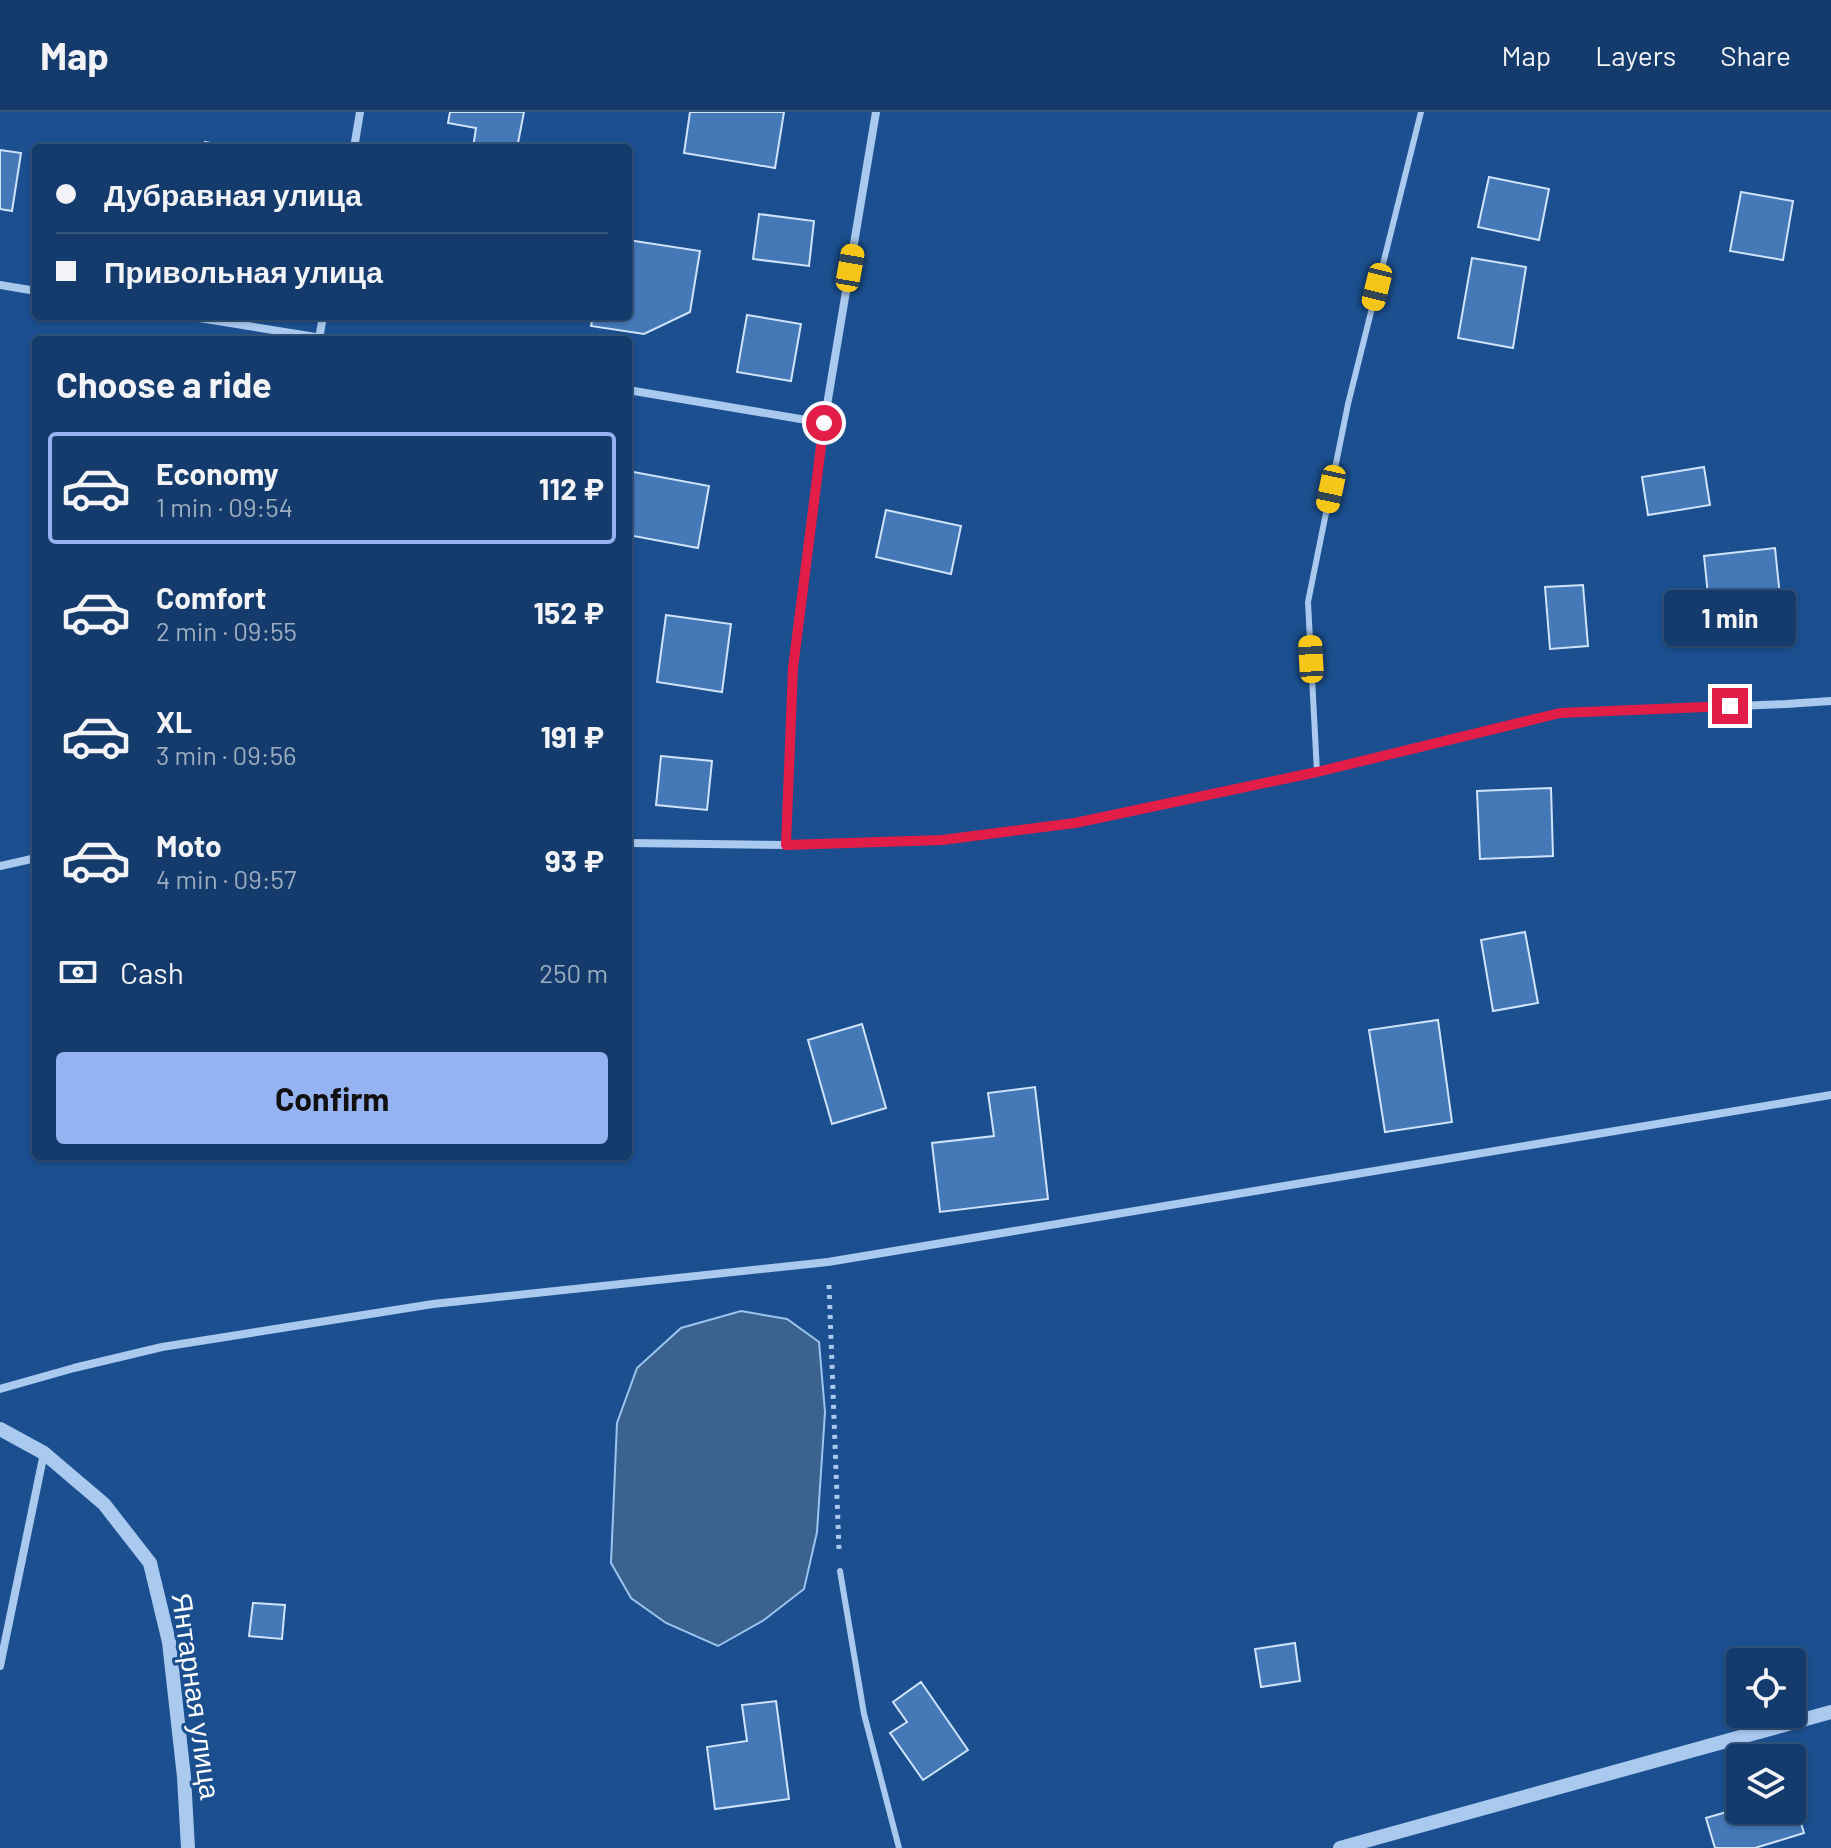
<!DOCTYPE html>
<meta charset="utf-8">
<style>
:root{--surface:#143b6b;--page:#214673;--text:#f1f3f6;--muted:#9dadc1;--line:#33557e;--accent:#95b2f1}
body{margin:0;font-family:Barlow,sans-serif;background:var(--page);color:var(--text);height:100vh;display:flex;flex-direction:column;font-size:30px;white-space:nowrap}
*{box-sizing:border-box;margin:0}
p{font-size:26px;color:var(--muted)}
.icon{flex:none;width:44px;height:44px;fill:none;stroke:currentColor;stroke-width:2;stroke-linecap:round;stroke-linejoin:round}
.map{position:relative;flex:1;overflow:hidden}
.sheet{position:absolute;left:32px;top:224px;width:600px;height:824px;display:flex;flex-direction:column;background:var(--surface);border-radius:8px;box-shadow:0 2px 6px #0004,0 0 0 2px var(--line)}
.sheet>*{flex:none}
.guide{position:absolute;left:32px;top:32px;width:600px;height:176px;border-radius:8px;box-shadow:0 2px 6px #0004,0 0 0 2px var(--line);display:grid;align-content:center;height:176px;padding:0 24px;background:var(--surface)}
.fabs{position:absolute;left:1726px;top:1536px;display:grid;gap:16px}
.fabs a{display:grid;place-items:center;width:80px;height:80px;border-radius:8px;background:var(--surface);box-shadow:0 2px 6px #0004,0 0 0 2px var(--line);font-size:40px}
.end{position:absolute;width:36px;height:36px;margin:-18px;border:10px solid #e11d48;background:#fff;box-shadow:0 0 0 4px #fff}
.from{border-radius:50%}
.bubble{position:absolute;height:56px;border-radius:8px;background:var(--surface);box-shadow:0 2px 6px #0004,0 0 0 2px var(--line);font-size:26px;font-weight:700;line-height:56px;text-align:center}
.car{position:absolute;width:24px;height:48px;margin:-24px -12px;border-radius:10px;box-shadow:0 0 6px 2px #0007;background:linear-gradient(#f5c518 24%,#345 0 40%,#f5c518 0 76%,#345 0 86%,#f5c518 0)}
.guide b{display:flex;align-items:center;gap:28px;height:76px;font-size:30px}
.guide b+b{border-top:2px solid var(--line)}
.guide i{width:20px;height:20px;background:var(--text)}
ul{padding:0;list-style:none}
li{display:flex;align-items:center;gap:24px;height:112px;margin:0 16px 12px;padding:0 8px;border:4px solid transparent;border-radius:8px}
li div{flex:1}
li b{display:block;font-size:30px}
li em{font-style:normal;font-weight:700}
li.current{border-color:var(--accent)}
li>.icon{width:72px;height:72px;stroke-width:1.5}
h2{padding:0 24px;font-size:36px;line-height:96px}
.pay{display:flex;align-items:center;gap:20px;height:88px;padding:0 24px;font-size:30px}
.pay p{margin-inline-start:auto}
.primary-button{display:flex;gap:16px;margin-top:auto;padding:16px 24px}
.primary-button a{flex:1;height:92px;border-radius:8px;background:var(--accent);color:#111;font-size:32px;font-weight:700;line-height:92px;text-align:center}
header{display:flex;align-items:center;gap:48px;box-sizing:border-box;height:112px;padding:0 40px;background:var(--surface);border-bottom:2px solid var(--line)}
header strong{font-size:38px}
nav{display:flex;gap:44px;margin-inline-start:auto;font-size:28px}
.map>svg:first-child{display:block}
.water{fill:#3c6290;stroke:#9cc4f0;stroke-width:2}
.building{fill:#4478b7;stroke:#cfe3fa;stroke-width:2}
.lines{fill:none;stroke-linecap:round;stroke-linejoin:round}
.path{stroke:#a9c9ee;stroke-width:5;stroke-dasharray:4 6;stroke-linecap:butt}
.service{stroke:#a9c9ee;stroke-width:6}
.minor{stroke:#a9c9ee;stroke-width:8}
.tertiary{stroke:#a9c9ee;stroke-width:14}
.route{stroke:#e11d48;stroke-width:10}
.labels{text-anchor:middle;stroke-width:6;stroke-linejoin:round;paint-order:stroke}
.street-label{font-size:28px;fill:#fff;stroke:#1b4f8f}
</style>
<header>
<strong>Map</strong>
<nav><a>Map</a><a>Layers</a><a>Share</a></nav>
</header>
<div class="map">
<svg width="1831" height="1736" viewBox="0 0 1831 1736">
<rect width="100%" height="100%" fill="#1b4f8f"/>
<path class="water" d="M741 1199 787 1207 819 1230 825 1300 817 1420 804 1477 764 1508 718 1534 666 1511 631 1486 611 1451 617 1311 637 1256 681 1216Z"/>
<path class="building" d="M450 0H524L517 36H473L476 16 448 11Z
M690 0H784L775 56 684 41Z
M205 30 240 36H203Z
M0 38 21 41 12 99 0 97Z
M1489 65 1549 77 1539 128 1478 115Z
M1741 80 1793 89 1783 148 1730 139Z
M759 102 814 109 809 154 753 147Z
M628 128 700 139 690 200 644 222 591 214 593 204H628Z
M1472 146 1526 155 1513 236 1458 226Z
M747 203 801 212 791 269 737 260Z
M1704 355 1710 393 1648 403 1642 365Z
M628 359 709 374 698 436 628 423Z
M886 398 961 414 951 462 876 445Z
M1775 436 1782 504 1711 512 1704 444Z
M1583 473 1588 534 1550 537 1545 475Z
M666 503 731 512 722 580 657 570Z
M661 644 712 649 707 698 656 693Z
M1551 676 1553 744 1480 747 1477 679Z
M1525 820 1538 891 1493 899 1481 828Z
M1438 908 1452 1010 1385 1020 1369 918Z
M862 912 886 996 832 1012 808 928Z
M1035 975 1048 1087 940 1100 932 1031 994 1024 988 981Z
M253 1491 285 1493 282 1527 249 1524Z
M1295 1531 1300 1569 1261 1575 1255 1537Z
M921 1570 968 1638 923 1668 890 1621 907 1610 893 1590Z
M776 1589 789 1687 715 1697 707 1635 747 1629 742 1593Z
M1792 1682 1804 1721 1755 1736H1715L1706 1706 1740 1696V1698H1792Z"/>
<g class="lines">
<path class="path" d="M829 1173 839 1438"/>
<path class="service" d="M1317 660 1308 490 1348 292 1421 0
M840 1459 864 1602 899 1736"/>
<path class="minor" d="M354 36 360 0
M0 173 36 179
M187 204 334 228
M319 227 323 204
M628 278 824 311
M628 731 786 733 942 728 1075 711 1317 660 1560 601 1786 592 1831 589
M786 733 793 556 824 311 876 0
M0 754 36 746
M0 1277 74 1256 162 1235 433 1192 828 1150 1831 983
M0 1554 44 1341"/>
<path class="tertiary" d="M0 1317 44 1341 104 1392 150 1451 169 1530 184 1665 188 1736
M1340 1736 1831 1600"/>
</g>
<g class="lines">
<path class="route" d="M824 311 793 556 786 733 942 728 1075 711 1317 660 1560 601 1730 594"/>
</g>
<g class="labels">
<g class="street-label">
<text transform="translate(196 1584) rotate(82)" y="10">Янтарная улица</text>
</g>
</g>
</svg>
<div class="fabs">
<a><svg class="icon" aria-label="locate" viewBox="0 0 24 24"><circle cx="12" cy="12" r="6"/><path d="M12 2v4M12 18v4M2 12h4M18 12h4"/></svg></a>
<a><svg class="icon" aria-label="layers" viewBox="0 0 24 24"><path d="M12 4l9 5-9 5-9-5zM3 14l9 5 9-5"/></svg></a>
</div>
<i class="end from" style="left:824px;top:311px"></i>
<i class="end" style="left:1730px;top:594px"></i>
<div class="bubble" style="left:1664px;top:478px;width:132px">1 min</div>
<i class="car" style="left:850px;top:156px;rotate:10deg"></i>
<i class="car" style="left:1377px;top:175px;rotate:194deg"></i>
<i class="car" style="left:1331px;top:377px;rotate:192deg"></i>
<i class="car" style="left:1311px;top:547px;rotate:357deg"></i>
<div class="guide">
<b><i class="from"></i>Дубравная улица</b>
<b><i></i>Привольная улица</b>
</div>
<section class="sheet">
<h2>Choose a ride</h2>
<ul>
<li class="current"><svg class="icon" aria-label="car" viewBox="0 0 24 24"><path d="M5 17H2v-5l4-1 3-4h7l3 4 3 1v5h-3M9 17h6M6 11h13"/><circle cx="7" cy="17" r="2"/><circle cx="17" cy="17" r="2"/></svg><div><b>Economy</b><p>1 min · 09:54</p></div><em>112 ₽</em></li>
<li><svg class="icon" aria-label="car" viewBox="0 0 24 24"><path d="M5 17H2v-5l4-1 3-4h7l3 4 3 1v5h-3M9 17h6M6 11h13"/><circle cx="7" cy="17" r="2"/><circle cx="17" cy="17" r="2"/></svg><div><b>Comfort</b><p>2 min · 09:55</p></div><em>152 ₽</em></li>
<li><svg class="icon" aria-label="car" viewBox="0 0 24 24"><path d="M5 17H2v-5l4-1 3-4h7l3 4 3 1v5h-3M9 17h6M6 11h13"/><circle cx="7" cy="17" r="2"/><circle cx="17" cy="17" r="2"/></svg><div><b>XL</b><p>3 min · 09:56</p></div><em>191 ₽</em></li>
<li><svg class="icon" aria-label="car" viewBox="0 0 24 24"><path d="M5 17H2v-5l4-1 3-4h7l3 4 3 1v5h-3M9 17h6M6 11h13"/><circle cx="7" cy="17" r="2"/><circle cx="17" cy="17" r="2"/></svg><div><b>Moto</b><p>4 min · 09:57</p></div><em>93 ₽</em></li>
</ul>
<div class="pay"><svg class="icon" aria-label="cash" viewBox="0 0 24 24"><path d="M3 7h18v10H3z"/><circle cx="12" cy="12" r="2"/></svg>Cash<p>250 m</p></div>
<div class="primary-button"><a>Confirm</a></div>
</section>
</div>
